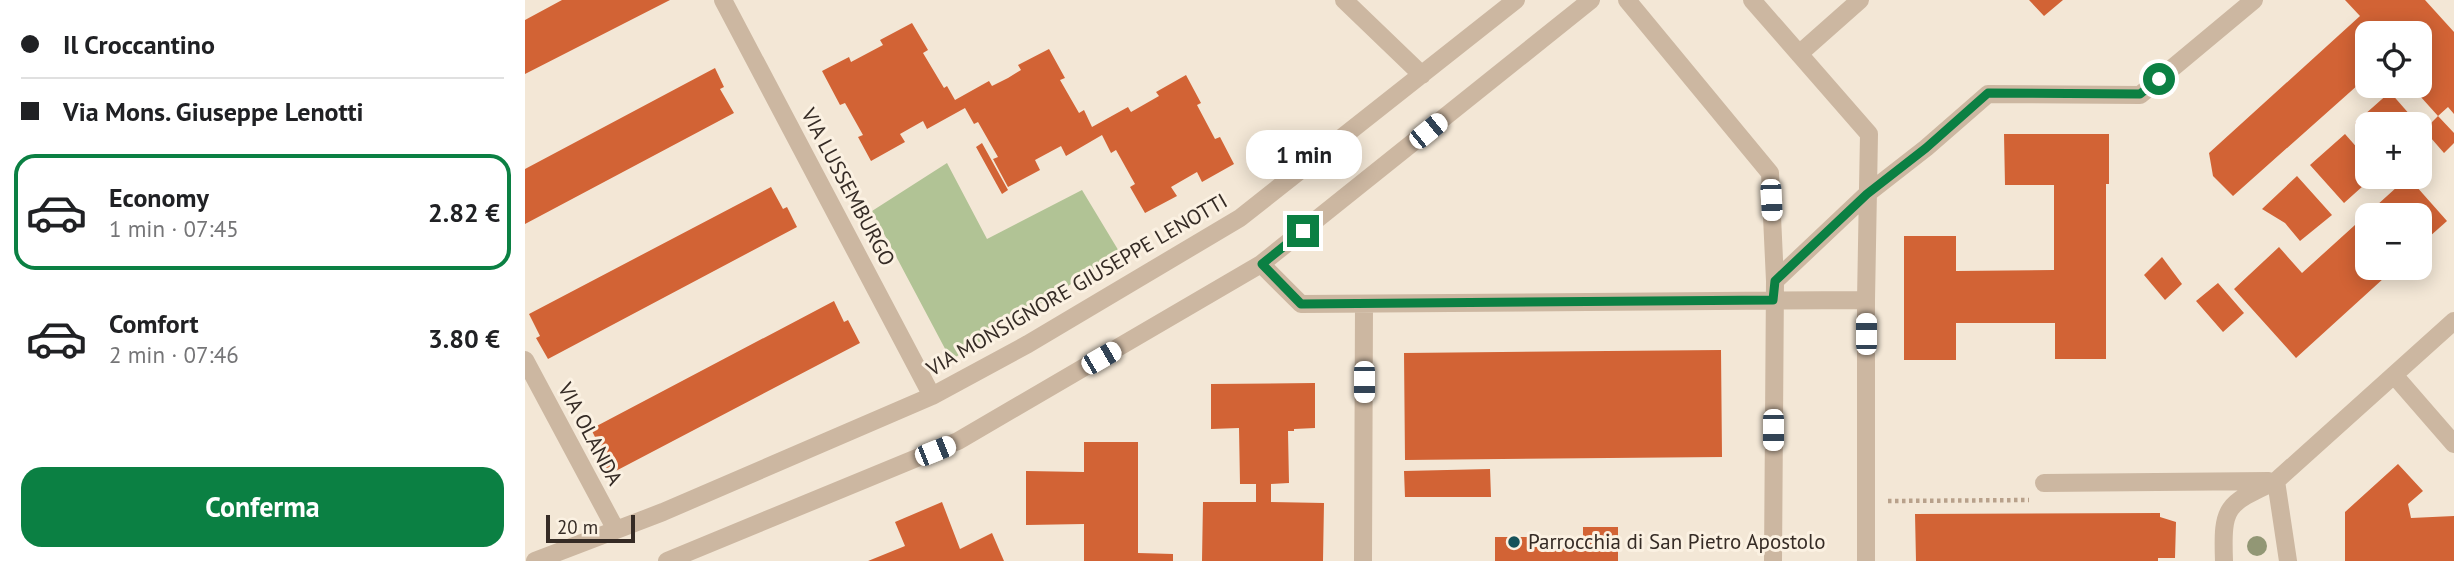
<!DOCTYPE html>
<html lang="it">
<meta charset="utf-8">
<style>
:root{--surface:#fff;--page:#f2f2f2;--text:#202124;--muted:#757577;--line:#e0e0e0;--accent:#0b8043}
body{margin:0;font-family:"PT Sans",sans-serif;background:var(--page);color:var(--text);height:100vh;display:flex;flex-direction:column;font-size:26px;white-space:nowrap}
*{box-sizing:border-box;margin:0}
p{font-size:23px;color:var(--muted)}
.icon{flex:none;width:38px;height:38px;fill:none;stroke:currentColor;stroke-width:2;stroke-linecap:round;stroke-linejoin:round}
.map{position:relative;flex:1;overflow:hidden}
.panel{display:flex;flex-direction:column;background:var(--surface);width:525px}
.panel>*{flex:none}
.top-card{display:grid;align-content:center;height:154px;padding:0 21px;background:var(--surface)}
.buttons{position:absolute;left:1830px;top:21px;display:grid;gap:14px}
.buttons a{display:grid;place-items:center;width:77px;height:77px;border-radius:14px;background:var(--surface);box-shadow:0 4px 18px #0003;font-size:35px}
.scale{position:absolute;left:21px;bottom:18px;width:89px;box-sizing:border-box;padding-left:7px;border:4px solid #352b25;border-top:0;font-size:19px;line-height:24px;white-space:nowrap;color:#352b25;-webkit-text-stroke:5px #fbf1e2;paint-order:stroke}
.end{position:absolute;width:32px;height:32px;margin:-16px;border:9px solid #0b8043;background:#fff;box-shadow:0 0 0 4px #fff}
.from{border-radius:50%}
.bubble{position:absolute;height:49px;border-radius:21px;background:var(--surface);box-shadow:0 4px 18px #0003;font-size:23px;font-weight:700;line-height:49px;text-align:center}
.car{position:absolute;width:21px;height:42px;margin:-21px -10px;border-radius:9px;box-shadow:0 0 5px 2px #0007;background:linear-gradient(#fff 24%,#345 0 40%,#fff 0 76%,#345 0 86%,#fff 0)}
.top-card b{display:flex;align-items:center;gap:24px;height:66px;font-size:26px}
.top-card b+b{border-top:2px solid var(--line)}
.top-card i{width:18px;height:18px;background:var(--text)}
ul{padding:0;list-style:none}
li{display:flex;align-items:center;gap:21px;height:116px;margin:0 14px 10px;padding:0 7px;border:4px solid transparent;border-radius:21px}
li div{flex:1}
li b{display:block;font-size:26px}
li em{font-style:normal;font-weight:700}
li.on{border-color:var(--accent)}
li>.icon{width:63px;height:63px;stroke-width:1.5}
.primary-button{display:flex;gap:14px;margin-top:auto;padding:14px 21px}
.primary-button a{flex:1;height:80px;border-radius:21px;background:var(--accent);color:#fff;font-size:28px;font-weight:700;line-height:80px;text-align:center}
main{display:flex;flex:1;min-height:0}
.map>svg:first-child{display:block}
.green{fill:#b1c395}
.building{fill:#d26335}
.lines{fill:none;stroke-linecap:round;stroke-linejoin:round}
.path{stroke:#b8a18b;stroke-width:4.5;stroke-dasharray:3.5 3.5;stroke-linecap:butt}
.minor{stroke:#ccb7a1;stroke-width:18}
.tree{fill:#929775}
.route{stroke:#0b8043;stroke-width:9}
.poi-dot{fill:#16525a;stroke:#fbf1e2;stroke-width:2.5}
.labels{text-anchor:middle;stroke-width:6;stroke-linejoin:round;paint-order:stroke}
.street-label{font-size:21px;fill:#352b25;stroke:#fbf1e2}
.poi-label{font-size:21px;fill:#352b25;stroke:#fbf1e2;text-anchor:start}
</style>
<main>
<section class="panel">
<div class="top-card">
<b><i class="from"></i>Il Croccantino</b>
<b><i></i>Via Mons. Giuseppe Lenotti</b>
</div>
<ul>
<li class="on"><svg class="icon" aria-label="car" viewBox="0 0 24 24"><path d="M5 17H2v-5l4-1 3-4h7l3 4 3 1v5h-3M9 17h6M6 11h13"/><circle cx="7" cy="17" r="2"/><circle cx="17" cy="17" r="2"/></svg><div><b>Economy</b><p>1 min · 07:45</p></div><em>2.82 €</em></li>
<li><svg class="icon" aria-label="car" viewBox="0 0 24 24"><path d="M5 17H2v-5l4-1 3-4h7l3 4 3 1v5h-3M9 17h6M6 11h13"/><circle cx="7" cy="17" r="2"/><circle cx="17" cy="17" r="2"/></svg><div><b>Comfort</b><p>2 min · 07:46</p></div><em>3.80 €</em></li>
</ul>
<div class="primary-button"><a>Conferma</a></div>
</section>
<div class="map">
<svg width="1929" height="561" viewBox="0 0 1929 561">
<rect width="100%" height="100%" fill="#f3e7d6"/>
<path class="green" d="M422 163 462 239 557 190 595 253 426 360 347 211Z"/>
<path class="building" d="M37 0H145L0 74V20Z
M1504 0H1538L1519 16Z
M1820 0H1900L1929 32V114L1923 107 1913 116 1886 86H1895V33H1843V76L1708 196 1688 176 1684 153 1835 16Z
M387 23 403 50 398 53 419 88 422 86 430 100 464 81 467 86 483 78 496 70 493 65 524 49 540 78 535 80 554 113 559 110 567 127 603 107 606 112 634 96 631 92 661 75 676 103 672 105 690 139 695 137 709 164 677 182 672 172 646 187 652 196 620 213 605 187 610 184 591 150 586 153 577 135 541 156 536 146 510 160 515 170 483 187 468 159 473 157 453 122 449 124 440 108 402 129 398 121 375 134 380 142 346 161 333 137 338 135 320 103 315 105 297 71 324 57 326 62 358 45 355 40Z
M190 68 199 87 195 89 209 113 0 224V169Z
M1865 92 1893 124H1843V136L1830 123Z
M1913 116 1929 133V143L1919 153 1899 130Z
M1479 134H1584V184H1581V359H1530V323H1431V360H1379V236H1431V271L1529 270V185H1480Z
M1820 134 1843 160V177H1848L1819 203 1785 165Z
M457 143 483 190 477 194 451 147Z
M1772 176 1807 215 1775 241 1760 223 1737 209Z
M1883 177 1922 221 1895 245V215H1843V268H1870L1771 358 1709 289 1754 247 1777 273Z
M246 187 258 209 262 207 272 227 23 359 11 338 15 336 4 314Z
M1637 257 1657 284 1640 300 1619 275Z
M1693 283 1719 313 1698 332 1671 301Z
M309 301 319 322 323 320 335 343 85 474 72 451 76 449 66 429Z
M1196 350 1197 457 880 460 879 353Z
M790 383V428L769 429V431H763L764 483 746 484V502L799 503 798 561H677L678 502H731V484H715L714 428 686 429V384Z
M559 442H613V553L648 554V561H559V524L501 525V471L559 472Z
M1873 464 1898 491 1883 504 1886 518 1929 516V561H1820V512Z
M965 469 966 497H880L879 471Z
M417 502 435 549 467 533 479 561H343L380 546 370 522Z
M1635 513V517L1651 522 1650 558H1633V561H1391L1390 514Z
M1058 527H1093V561H970V537H1007V547H1058Z"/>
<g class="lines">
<path class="path" d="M1363 501 1504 500"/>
<path class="minor" d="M198 0 407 396
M819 0 897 75
M1102 0 1245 173 1250 281 1248 561
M1227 0 1344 134 1341 300V561
M1274 54 1335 0
M736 264 776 304 1341 300
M1250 281 1342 194 1401 148 1463 94 1615 95 1729 0
M0 360 91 530
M1869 375 1929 444
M1751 481 1763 561
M1519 483 1744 481
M10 561 138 512 407 396 503 344 715 218 991 0
M142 561 433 441 736 264 1066 0
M838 561 839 305
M1699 561C1697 506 1701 504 1751 481L1929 321"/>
</g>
<circle class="tree" cx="1732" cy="546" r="10"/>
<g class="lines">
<path class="route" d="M778 231 737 264 776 304 1248 300 1250 281 1342 194 1401 148 1463 93 1615 94 1634 79"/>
</g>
<circle class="poi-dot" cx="989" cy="542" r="7"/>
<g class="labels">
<g class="street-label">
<text transform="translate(323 187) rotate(62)" y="7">VIA LUSSEMBURGO</text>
<text transform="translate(552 285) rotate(-30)" y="7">VIA MONSIGNORE GIUSEPPE LENOTTI</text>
<text transform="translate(65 434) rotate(62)" y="7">VIA OLANDA</text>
</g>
<g class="poi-label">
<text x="1003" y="549">Parrocchia di San Pietro Apostolo</text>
</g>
</g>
</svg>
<div class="buttons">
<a><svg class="icon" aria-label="locate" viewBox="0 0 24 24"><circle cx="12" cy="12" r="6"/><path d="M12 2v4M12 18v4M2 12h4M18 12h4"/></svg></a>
<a>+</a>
<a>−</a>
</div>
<div class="scale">20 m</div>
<i class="end from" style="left:1634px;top:79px"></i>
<i class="end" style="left:778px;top:231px"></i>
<div class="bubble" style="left:721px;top:130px;width:116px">1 min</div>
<i class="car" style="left:903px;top:131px;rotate:51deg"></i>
<i class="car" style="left:1246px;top:200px;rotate:177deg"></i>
<i class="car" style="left:1341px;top:334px;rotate:0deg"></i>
<i class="car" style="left:576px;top:358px;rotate:60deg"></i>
<i class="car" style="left:839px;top:382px;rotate:180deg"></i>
<i class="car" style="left:1248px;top:430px;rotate:180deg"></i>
<i class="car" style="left:410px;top:451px;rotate:68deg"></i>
</div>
</main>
